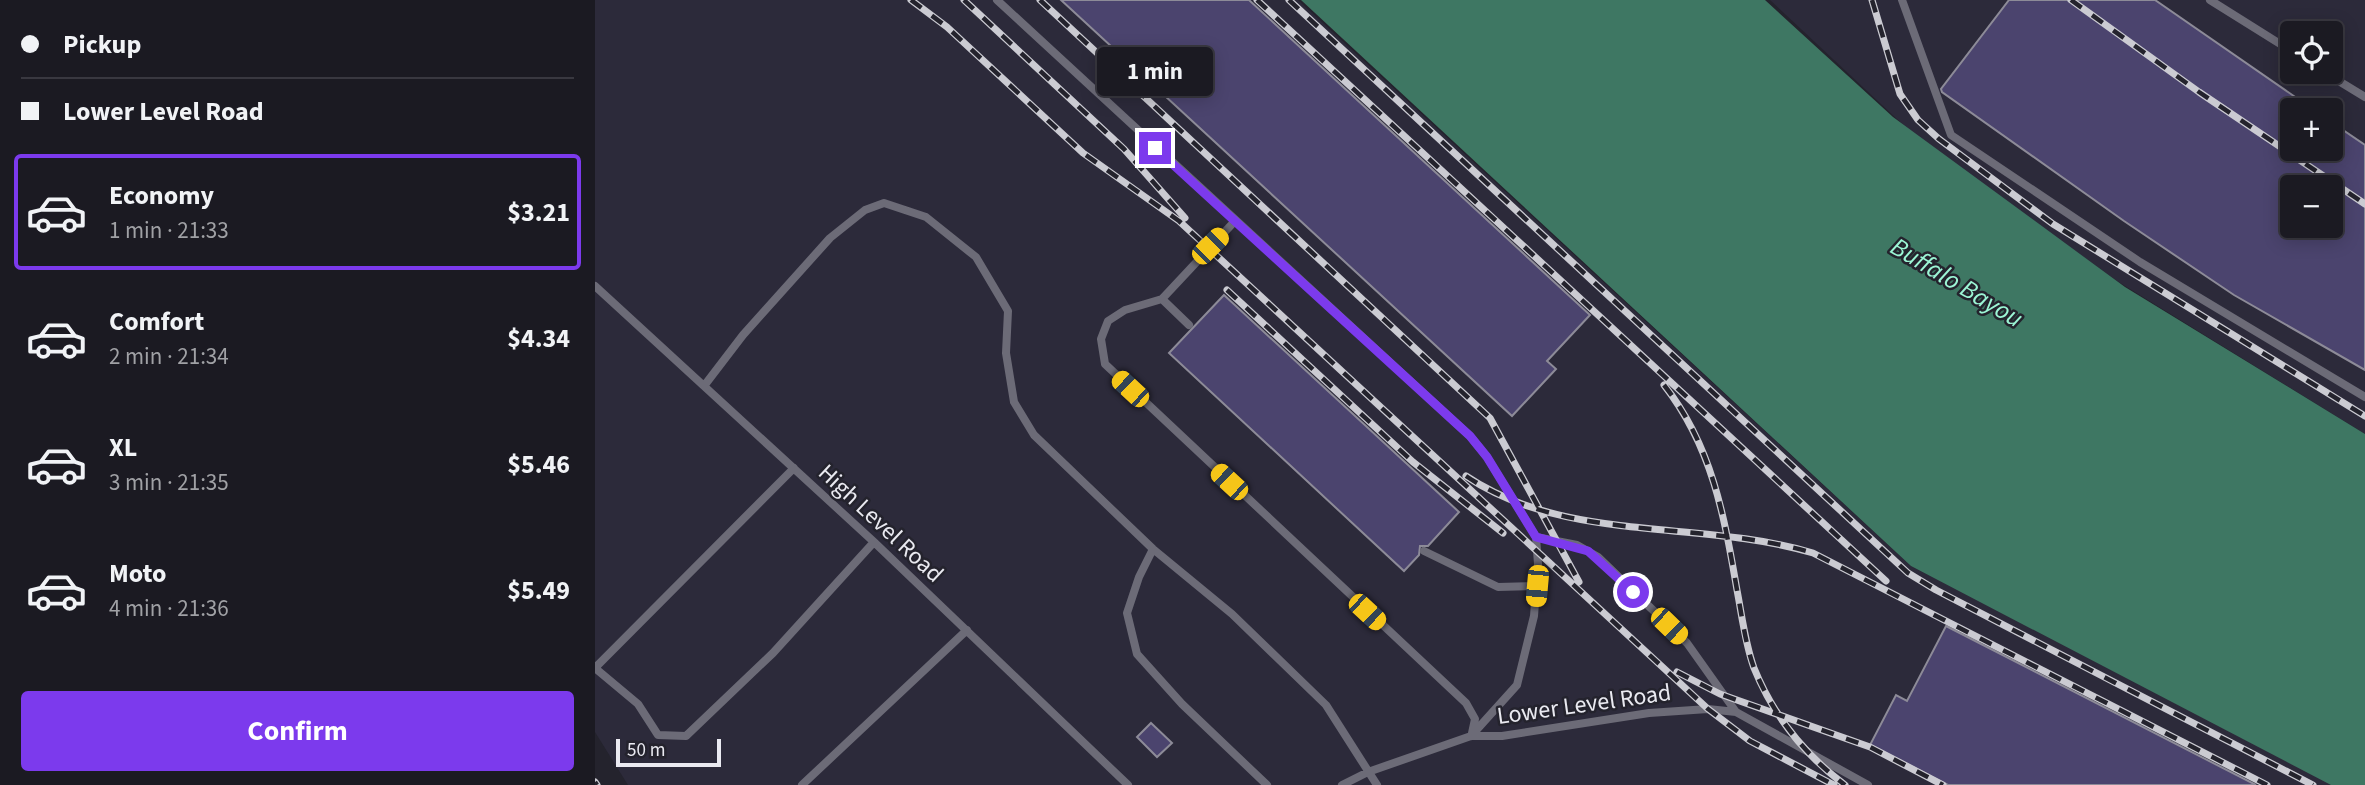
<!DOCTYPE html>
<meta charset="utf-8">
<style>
:root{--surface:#1b1a22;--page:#28272f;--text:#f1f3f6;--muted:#a0a1a5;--line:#393840;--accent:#7c3aed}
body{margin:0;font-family:"Source Sans 3",sans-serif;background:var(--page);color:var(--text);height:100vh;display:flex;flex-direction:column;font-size:26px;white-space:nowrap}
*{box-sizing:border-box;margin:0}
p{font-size:23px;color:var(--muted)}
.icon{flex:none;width:38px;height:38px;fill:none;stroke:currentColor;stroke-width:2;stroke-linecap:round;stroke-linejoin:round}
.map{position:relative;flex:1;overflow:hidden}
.drawer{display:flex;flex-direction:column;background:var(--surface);width:595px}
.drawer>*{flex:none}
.banner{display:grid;align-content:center;height:154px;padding:0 21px;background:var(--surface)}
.controls{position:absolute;left:1685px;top:21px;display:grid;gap:14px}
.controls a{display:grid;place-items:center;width:63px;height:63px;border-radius:7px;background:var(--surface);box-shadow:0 4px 18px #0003,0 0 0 2px var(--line);font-size:35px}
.scale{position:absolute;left:21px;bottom:18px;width:105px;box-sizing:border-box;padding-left:7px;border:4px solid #eaeaf1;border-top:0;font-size:19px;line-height:24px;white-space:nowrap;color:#eaeaf1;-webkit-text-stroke:5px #24232d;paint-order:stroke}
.end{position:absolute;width:32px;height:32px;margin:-16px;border:9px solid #7c3aed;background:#fff;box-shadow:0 0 0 4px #fff}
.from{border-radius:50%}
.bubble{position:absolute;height:49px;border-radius:7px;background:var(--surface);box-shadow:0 4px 18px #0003,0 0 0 2px var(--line);font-size:23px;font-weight:700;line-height:49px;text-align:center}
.car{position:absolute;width:21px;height:42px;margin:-21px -10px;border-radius:9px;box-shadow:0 0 5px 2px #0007;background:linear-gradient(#f5c518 24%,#345 0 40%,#f5c518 0 76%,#345 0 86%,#f5c518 0)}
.banner b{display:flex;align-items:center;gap:24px;height:66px;font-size:26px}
.banner b+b{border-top:2px solid var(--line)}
.banner i{width:18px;height:18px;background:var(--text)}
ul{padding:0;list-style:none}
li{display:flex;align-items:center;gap:21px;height:116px;margin:0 14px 10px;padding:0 7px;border:4px solid transparent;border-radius:7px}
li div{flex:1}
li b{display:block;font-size:26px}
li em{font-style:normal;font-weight:700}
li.on{border-color:var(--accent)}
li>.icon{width:63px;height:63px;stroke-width:1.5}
.action{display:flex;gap:14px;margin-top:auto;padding:14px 21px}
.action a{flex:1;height:80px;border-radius:7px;background:var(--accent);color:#fff;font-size:28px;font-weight:700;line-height:80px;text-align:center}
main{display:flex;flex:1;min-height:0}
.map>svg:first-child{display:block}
.built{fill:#2c2a3a;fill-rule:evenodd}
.water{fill:#3e7763}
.building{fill:#4b446e;stroke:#8d8b98;stroke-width:2;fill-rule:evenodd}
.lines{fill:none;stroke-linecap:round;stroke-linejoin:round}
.lane{stroke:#6c6b77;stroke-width:8}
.rail-casing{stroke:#cbcbd2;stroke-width:7}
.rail{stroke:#24232d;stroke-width:4.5;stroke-dasharray:13;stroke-linecap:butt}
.route{stroke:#7c3aed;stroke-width:9}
.labels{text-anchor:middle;stroke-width:5;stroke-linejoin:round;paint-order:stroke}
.street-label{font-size:24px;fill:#eaeaf1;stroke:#24232d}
.water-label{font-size:26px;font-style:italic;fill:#9cf6d5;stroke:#24232d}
</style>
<main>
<section class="drawer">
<div class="banner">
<b><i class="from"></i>Pickup</b>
<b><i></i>Lower Level Road</b>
</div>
<ul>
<li class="on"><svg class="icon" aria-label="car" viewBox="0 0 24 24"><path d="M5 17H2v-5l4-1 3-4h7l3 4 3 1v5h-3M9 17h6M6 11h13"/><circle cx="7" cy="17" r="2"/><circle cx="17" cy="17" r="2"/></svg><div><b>Economy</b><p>1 min · 21:33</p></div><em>$3.21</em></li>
<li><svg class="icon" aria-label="car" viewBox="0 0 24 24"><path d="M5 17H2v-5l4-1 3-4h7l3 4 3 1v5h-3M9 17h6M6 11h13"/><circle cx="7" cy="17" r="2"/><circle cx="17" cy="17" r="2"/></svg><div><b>Comfort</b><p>2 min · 21:34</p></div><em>$4.34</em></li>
<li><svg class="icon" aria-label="car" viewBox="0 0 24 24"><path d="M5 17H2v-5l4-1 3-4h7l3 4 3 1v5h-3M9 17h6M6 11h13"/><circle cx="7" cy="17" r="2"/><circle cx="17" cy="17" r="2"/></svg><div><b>XL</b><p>3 min · 21:35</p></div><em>$5.46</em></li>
<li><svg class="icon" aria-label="car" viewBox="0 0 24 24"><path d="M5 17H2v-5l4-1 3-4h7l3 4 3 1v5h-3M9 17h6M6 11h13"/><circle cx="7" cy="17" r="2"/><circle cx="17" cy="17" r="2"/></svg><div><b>Moto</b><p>4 min · 21:36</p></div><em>$5.49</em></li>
</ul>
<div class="action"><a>Confirm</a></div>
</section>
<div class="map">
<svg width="1770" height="785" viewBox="0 0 1770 785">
<rect width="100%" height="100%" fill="#24232d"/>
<path class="built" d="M0 0H703L1316 566 1738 785H33L0 732Z
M1175 0H1770V434L1522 281 1318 134ZM1698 33H1736V72H1698ZM1698 110H1736V149H1698ZM1698 187H1736V226H1698Z"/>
<path class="water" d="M706 0H1170L1298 117 1530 287 1770 434V785H1736L1316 566Z"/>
<path class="building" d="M466 0H654L995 315 952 361 961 369 917 416Z
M1414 0H1560L1719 110H1698V149H1736V122L1770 145V370L1639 295 1529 221 1347 92 1346 89ZM1698 187H1736V226H1698Z
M629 295 864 512 833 546H825L824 555 809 571 574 353Z
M1351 626 1661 785H1353L1275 745 1301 695 1312 701Z
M556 723 577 743 562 757 542 737Z"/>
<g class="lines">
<path class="lane" d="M402 0 875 436 892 457 941 537 943 564 939 616 922 685 876 736
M1307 0 1356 135 1545 262 1770 397
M1615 0 1698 52
M1729 72 1770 97
M639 222 567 299 530 310 513 321 506 339 510 364 871 703 880 719 877 733
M0 286 279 542 533 785
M567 299 594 325
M109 386 148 335 235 238 270 210 289 203 331 217 381 257 413 311 411 353 419 402 439 435 558 549 637 614 731 705 782 785
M941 537 982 545 1003 557 1092 643 1141 712
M558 549 544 577 532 613 542 654 587 704 672 785
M829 551 903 587 942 586
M0 668 43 704 63 735 91 736 178 653 279 542
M0 668 199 468
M207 785 372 630
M747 785 773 772 876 736H907L1054 713 1113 709 1141 712 1273 785"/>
<defs>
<path id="rail" d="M316 0 352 27 488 153 584 221 1113 709 1155 741 1239 785
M369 0 529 149 590 218
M445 0 895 418 984 582
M662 0 1291 581
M694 0 1313 573 1341 590 1718 785
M1277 0 1305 94 1323 120 1344 139 1458 224 1770 416
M1476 0 1604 92 1770 204
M632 290 818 462 908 533
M1069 385C1117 446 1129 515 1142 590 1147 616 1150 643 1159 668 1178 715 1210 755 1250 785
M871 476C972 544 1105 519 1218 553L1672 785
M1082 672 1125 694 1275 747 1348 785
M0 782 2 785"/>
</defs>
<use href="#rail" class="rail-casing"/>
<use href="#rail" class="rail"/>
</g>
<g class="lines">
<path class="route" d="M560 148 875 436 892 457 941 537 993 551 1038 592"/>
</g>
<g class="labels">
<g class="street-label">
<text transform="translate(286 523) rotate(43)" y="8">High Level Road</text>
<text transform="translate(989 704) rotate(-8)" y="8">Lower Level Road</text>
</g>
<g class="water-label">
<text transform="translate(1362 282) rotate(31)" y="9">Buffalo Bayou</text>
</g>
</g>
</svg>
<div class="controls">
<a><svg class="icon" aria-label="locate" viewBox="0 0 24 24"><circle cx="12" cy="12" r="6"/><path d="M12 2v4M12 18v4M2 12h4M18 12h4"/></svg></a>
<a>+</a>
<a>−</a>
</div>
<div class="scale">50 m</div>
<i class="end from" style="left:1038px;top:592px"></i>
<i class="end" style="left:560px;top:148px"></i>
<div class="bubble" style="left:502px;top:47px;width:116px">1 min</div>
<i class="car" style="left:615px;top:246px;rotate:45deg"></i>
<i class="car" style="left:535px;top:389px;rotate:313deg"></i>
<i class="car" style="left:634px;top:482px;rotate:313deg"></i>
<i class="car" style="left:942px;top:586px;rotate:185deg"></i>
<i class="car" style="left:772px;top:612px;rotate:133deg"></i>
<i class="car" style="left:1074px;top:626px;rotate:134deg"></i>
</div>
</main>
